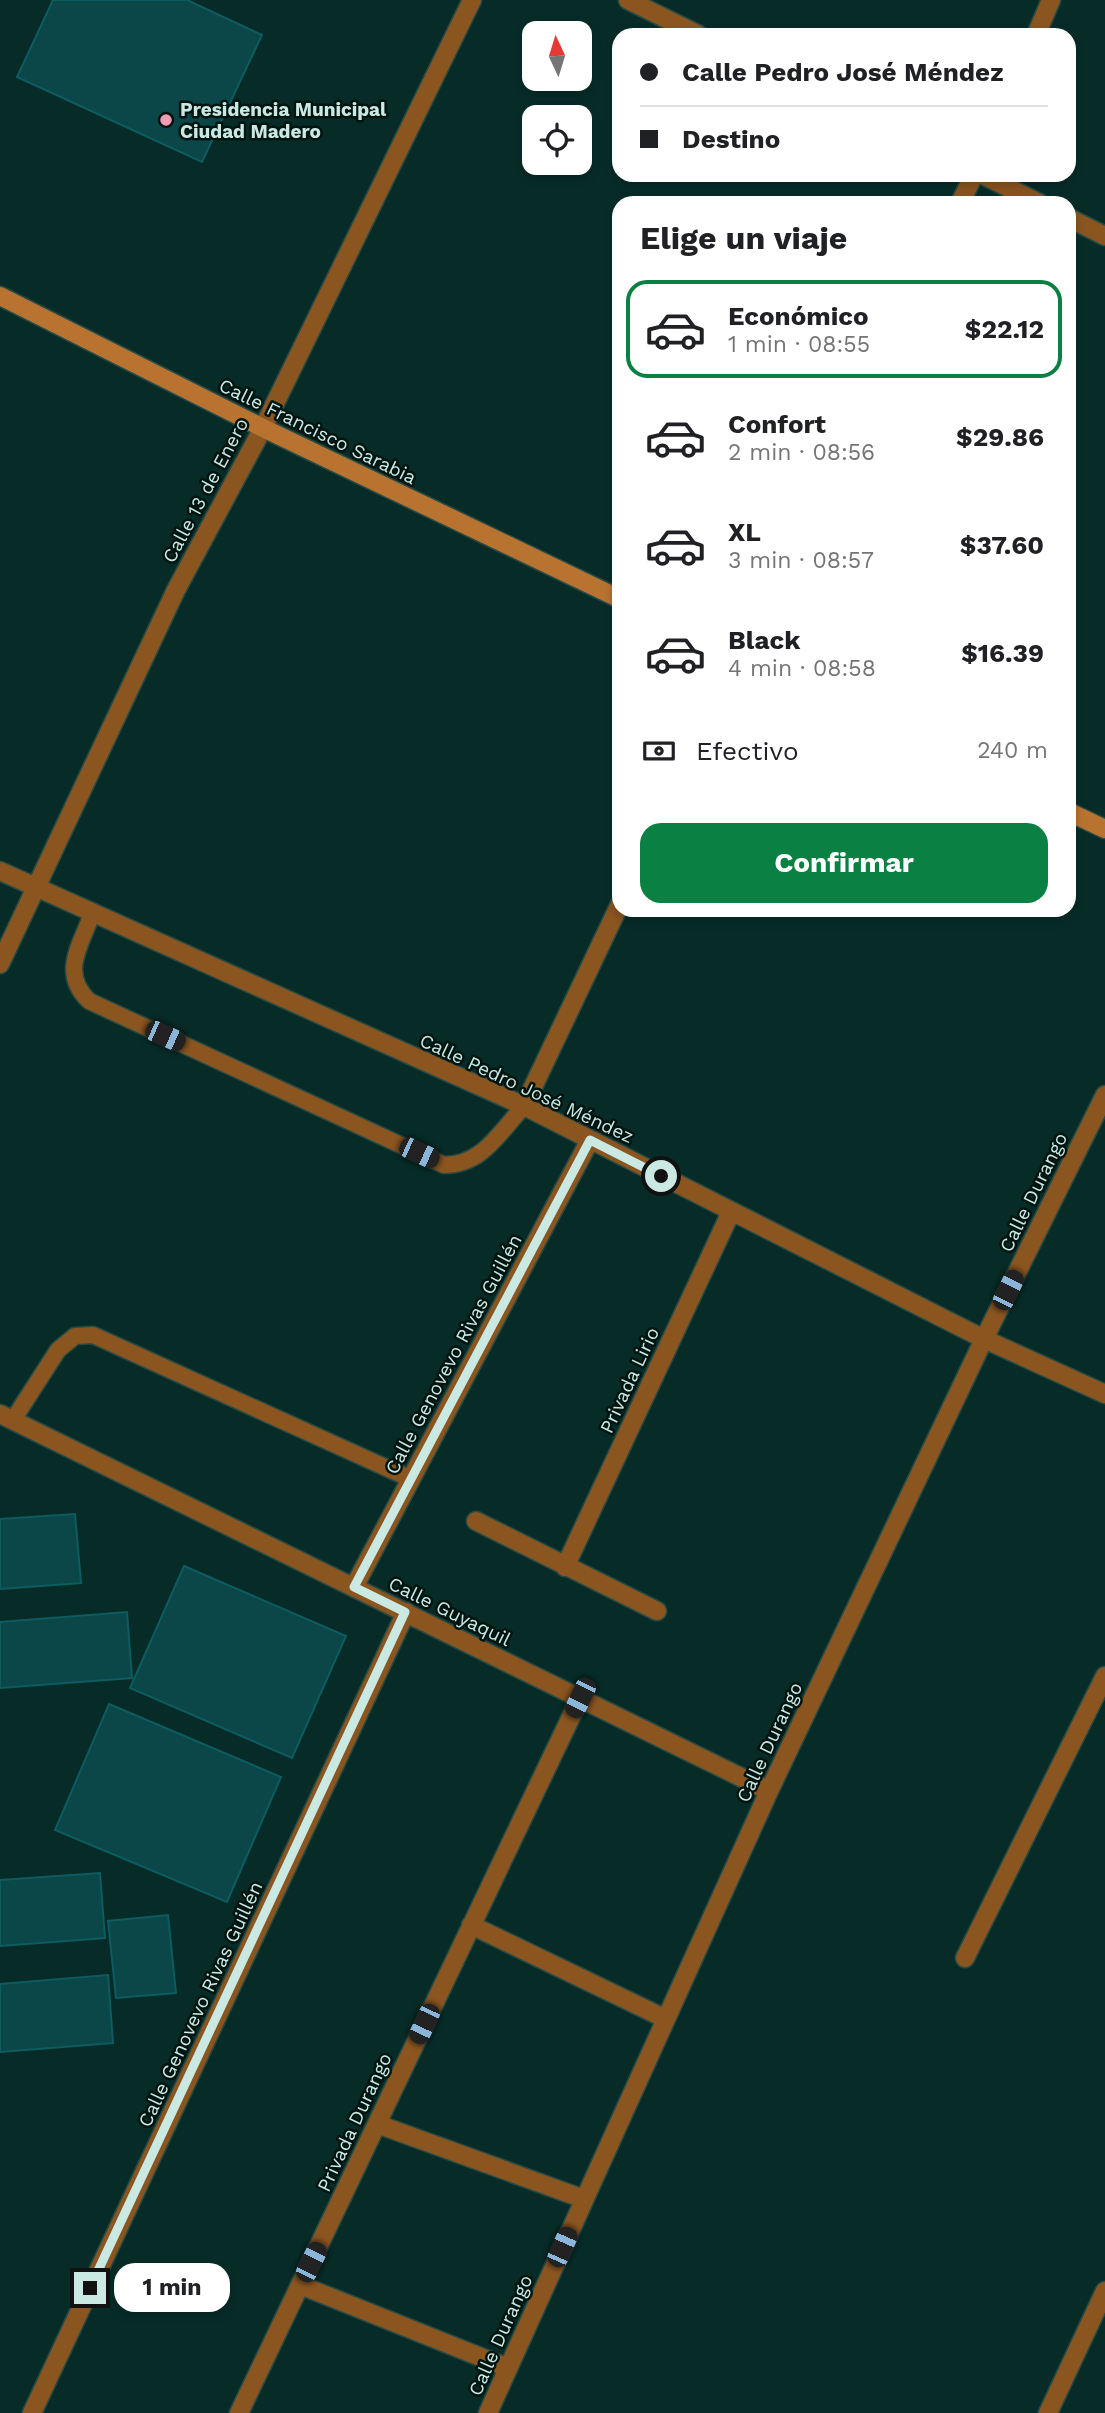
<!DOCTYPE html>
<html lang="es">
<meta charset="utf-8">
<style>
:root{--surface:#fff;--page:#f2f2f2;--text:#202124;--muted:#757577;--line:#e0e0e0;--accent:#0b8043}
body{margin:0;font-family:"Work Sans",sans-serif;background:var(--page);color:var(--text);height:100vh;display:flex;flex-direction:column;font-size:26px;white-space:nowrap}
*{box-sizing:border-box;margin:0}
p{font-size:23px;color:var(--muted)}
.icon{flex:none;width:38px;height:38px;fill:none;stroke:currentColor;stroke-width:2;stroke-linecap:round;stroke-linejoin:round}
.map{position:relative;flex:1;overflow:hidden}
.details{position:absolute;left:612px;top:196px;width:464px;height:721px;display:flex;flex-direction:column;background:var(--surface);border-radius:21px;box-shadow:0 4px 10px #0003}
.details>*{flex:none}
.top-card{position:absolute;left:612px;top:28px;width:464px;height:154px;border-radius:21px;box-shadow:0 4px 10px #0003;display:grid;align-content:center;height:154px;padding:0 28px;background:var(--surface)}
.needle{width:46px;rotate:356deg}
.buttons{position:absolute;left:522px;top:21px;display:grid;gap:14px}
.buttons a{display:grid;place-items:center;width:70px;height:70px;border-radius:14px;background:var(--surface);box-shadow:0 4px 10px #0003;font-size:35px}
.end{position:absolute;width:32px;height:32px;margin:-16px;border:9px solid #c9e9e2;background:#111;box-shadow:0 0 0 4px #111}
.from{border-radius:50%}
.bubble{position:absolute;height:49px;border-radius:21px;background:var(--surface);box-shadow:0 4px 10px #0003;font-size:23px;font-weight:700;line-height:49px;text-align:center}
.car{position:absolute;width:21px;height:42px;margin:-21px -10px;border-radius:9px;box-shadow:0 0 5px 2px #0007;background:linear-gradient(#222 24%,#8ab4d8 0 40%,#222 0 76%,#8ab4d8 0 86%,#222 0)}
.top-card b{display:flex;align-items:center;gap:24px;height:66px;font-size:26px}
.top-card b+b{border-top:2px solid var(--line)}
.top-card i{width:18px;height:18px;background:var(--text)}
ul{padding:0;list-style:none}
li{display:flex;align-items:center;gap:21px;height:98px;margin:0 14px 10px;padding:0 14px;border:4px solid transparent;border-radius:21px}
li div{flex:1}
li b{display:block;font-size:26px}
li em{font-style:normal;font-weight:700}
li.on{border-color:var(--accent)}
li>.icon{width:63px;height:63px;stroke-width:1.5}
h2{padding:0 28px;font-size:32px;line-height:84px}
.pay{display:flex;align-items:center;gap:18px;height:77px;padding:0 28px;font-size:26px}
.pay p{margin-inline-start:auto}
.action{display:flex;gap:14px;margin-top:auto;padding:14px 28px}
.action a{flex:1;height:80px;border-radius:21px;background:var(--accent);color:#fff;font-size:28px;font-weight:700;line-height:80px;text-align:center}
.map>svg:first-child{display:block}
.building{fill:#0b4649;stroke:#0c5c61;stroke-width:2}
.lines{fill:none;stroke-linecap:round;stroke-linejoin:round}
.service-casing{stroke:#264a45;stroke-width:19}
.minor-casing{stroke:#264a45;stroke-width:21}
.secondary-casing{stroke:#264a45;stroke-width:21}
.service{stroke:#8b5520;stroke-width:16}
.minor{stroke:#8b5520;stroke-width:18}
.secondary{stroke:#b87331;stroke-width:18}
.route{stroke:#c9e9e2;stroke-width:9}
.poi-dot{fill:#f19ab3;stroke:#001410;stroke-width:2.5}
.labels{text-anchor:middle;stroke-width:5;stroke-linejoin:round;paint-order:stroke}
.poi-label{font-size:19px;font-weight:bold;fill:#c9e9e2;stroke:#001410;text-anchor:start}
.street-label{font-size:19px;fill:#c9e9e2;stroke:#001410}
</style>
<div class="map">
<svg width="1105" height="2413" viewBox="0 0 1105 2413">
<rect width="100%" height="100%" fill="#072c27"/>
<path class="building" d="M53 0H187L262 35 202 162 17 77Z
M75 1514 81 1583 0 1589V1519Z
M184 1566 346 1636 292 1758 130 1688Z
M127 1612 132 1678 0 1688V1622Z
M109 1704 281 1777 227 1902 55 1830Z
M100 1873 105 1938 0 1946V1880Z
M168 1915 176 1993 116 1998 108 1921Z
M108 1975 113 2043 0 2052V1984Z"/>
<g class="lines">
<defs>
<path id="service" d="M92 914C80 947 60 973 89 1001L444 1165C482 1165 499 1133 524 1106
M13 1420 58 1350 75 1336 93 1335 411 1479"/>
<path id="minor" d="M628 0 699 35
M1036 35 1051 0
M983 175 1039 203
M960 203 974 175
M1069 218 1105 236
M0 871 524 1106 984 1339 1105 1394
M0 964 176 590 263 428 472 0
M524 1106 620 904
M0 1414 769 1791
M476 1521 657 1611
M565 1567 731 1212
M354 1587 590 1140
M471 1925 666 2019
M965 1958 1105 1676
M377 2124 584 2199
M300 2285 508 2368
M32 2413 406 1612
M239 2413 580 1698
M488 2413 769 1791 984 1339 1105 1095
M1048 2413 1105 2291"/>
<path id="secondary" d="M0 296 263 428 620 599
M1069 812 1105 829"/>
</defs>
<use href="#service" class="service-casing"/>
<use href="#minor" class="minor-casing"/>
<use href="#secondary" class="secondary-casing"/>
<use href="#service" class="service"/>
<use href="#minor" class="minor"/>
<use href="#secondary" class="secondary"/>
</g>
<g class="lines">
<path class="route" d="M90 2288 405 1612 354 1587 590 1140 661 1176"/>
</g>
<circle class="poi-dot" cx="166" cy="120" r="7"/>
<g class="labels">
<g class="poi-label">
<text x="180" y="116">Presidencia Municipal<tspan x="180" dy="22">Ciudad Madero</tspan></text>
</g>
<g class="street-label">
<text transform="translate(318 431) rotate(26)" y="7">Calle Francisco Sarabia</text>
<text transform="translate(205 490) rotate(-62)" y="7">Calle 13 de Enero</text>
<text transform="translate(527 1088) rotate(25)" y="7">Calle Pedro José Méndez</text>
<text transform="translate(1033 1192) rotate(-64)" y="7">Calle Durango</text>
<text transform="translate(453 1354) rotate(-62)" y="7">Calle Genovevo Rivas Guillén</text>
<text transform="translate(629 1380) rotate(-65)" y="7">Privada Lirio</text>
<text transform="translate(450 1611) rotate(26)" y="7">Calle Guyaquil</text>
<text transform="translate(769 1742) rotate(-65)" y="7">Calle Durango</text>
<text transform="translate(200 2004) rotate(-65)" y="7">Calle Genovevo Rivas Guillén</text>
<text transform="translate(354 2122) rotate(-65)" y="7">Privada Durango</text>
<text transform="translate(500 2335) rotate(-66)" y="7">Calle Durango</text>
</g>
</g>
</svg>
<div class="buttons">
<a><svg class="needle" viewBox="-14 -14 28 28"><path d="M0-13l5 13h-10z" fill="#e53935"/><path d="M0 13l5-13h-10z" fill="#757577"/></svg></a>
<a><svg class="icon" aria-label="locate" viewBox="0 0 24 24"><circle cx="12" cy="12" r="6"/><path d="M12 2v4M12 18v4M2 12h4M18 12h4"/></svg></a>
</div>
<i class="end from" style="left:661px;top:1176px"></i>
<i class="end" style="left:90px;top:2288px"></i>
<div class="bubble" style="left:114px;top:2263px;width:116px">1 min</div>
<i class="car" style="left:165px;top:1036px;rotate:114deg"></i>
<i class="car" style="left:419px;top:1153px;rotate:115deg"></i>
<i class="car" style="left:1008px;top:1290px;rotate:26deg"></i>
<i class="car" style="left:580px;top:1698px;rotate:206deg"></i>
<i class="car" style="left:424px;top:2024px;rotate:205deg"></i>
<i class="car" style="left:562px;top:2247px;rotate:24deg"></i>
<i class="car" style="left:311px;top:2262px;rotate:26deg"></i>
<div class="top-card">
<b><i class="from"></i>Calle Pedro José Méndez</b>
<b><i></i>Destino</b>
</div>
<section class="details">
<h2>Elige un viaje</h2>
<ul>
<li class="on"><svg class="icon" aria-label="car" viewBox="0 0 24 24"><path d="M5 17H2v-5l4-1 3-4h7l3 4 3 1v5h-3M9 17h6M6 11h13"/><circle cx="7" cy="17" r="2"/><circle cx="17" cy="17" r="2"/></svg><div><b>Económico</b><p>1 min · 08:55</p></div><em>$22.12</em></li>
<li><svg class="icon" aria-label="car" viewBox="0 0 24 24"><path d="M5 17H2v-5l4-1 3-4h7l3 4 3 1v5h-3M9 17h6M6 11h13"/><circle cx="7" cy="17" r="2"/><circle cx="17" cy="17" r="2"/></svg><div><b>Confort</b><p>2 min · 08:56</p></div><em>$29.86</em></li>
<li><svg class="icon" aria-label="car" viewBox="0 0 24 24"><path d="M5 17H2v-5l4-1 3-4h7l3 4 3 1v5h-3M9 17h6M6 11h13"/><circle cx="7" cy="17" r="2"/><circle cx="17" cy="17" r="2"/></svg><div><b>XL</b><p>3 min · 08:57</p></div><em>$37.60</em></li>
<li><svg class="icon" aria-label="car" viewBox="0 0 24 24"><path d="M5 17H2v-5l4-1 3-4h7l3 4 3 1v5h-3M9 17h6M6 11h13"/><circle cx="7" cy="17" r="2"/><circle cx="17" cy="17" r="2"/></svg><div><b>Black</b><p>4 min · 08:58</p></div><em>$16.39</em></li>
</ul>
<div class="pay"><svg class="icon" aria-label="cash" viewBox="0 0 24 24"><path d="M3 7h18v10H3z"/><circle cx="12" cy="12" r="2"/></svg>Efectivo<p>240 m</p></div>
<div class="action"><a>Confirmar</a></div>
</section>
</div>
